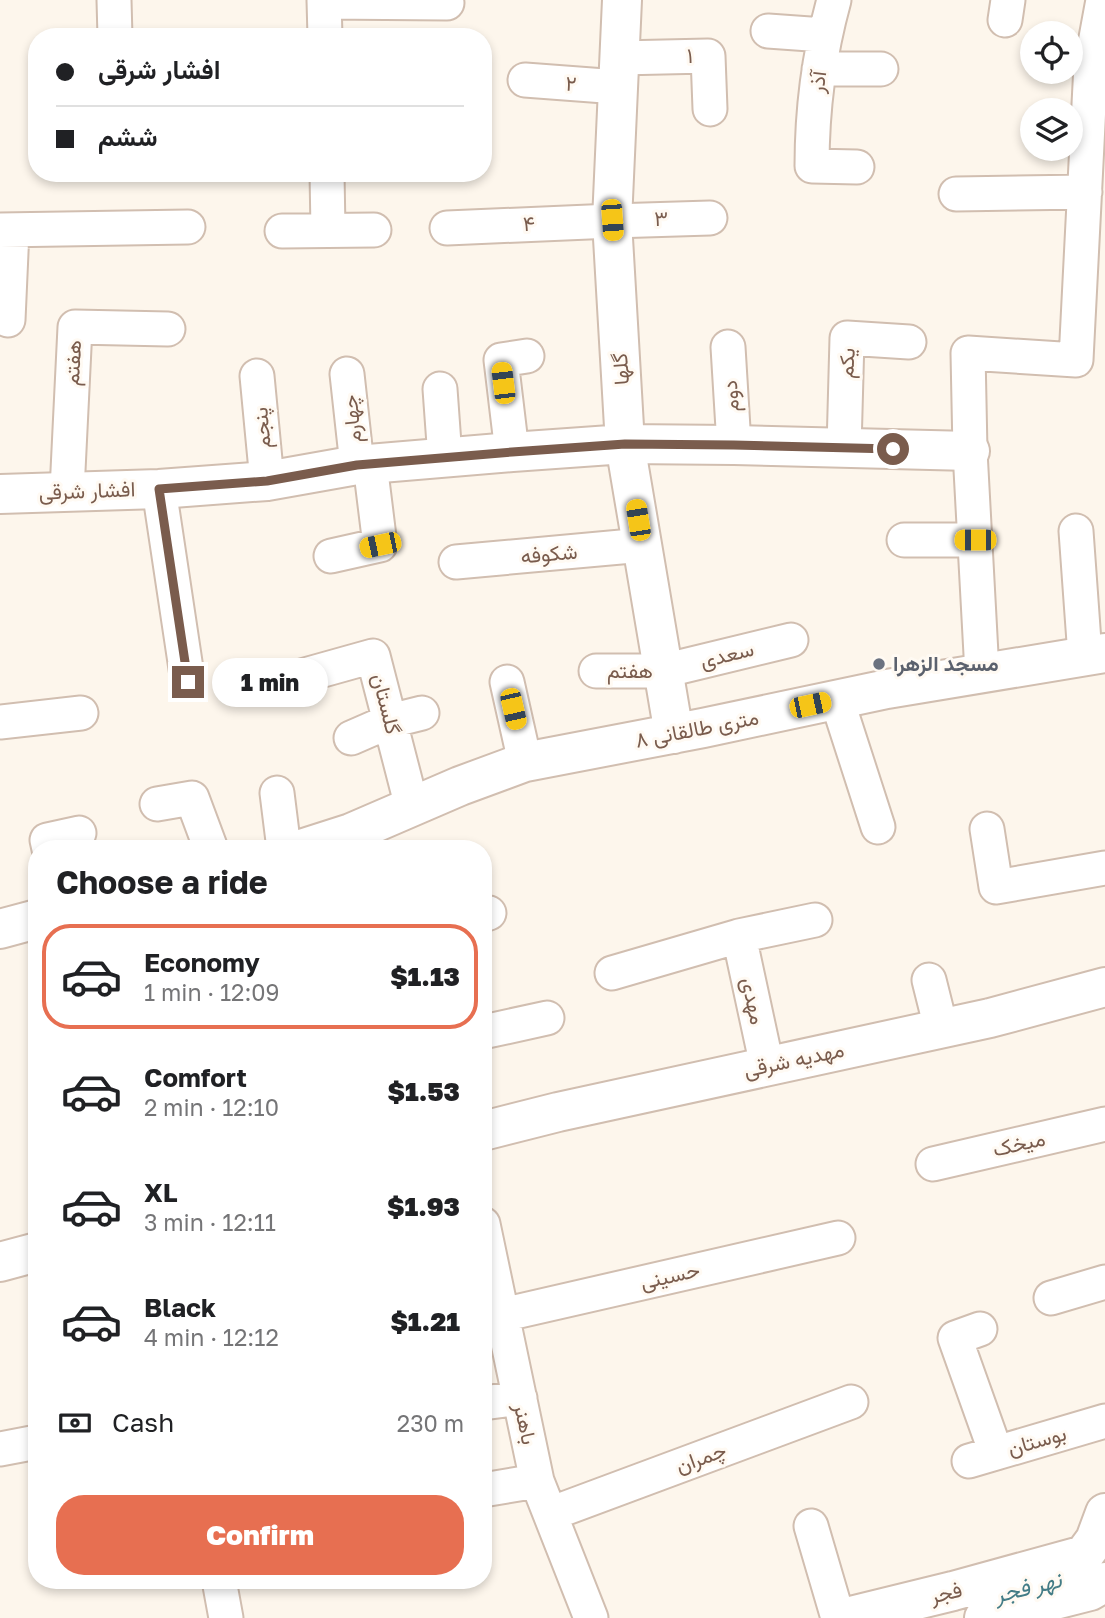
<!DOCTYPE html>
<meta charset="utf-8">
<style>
:root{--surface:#fff;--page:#f6f6f6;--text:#202124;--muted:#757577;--line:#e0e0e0;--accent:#e76f51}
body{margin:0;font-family:"Golos Text",Vazirmatn,sans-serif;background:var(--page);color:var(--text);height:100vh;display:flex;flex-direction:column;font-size:26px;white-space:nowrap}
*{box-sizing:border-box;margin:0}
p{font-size:23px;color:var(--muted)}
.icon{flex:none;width:38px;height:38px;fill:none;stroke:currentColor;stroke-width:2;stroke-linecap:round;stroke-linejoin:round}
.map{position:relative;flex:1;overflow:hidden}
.sheet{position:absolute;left:28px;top:840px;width:464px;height:749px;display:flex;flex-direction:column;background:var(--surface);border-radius:28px;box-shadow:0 4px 10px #0003}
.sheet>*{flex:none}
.top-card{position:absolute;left:28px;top:28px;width:464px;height:154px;border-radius:28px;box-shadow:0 4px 10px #0003;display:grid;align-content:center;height:154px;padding:0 28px;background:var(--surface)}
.tools{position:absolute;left:1020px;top:21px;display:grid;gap:14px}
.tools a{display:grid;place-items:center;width:63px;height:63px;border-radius:50%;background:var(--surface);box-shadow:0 4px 10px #0003;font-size:35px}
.end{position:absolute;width:32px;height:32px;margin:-16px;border:9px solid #7a5c4d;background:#fff;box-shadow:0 0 0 4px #fff}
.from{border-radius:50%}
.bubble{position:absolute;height:49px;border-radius:24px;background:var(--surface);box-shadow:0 4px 10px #0003;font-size:23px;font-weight:800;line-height:49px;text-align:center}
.car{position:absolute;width:21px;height:42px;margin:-21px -10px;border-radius:9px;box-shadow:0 0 5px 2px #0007;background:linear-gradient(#f5c518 24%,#345 0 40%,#f5c518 0 76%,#345 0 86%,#f5c518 0)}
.top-card b{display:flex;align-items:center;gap:24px;height:66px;font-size:26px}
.top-card b+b{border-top:2px solid var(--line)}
.top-card i{width:18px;height:18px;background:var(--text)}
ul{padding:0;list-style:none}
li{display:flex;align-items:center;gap:21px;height:105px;margin:0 14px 10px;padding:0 14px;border:4px solid transparent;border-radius:28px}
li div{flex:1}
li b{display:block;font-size:26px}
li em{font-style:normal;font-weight:800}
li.selected{border-color:var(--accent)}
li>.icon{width:63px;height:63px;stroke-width:1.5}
h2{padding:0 28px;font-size:32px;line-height:84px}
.pay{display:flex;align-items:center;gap:18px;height:77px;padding:0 28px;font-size:26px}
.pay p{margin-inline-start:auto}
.cta{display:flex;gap:14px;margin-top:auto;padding:14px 28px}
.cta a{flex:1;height:80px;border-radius:28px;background:var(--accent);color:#fff;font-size:28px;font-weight:800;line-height:80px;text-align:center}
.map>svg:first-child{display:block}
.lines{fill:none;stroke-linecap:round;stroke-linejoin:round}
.minor-casing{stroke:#d1beb0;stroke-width:37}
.tertiary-casing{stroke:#d1beb0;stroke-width:42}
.minor{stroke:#fff;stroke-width:33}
.tertiary{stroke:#fff;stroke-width:38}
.route{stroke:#7a5c4d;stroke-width:9}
.worship-dot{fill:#6b7280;stroke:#fffaf3;stroke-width:2.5}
.labels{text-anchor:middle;stroke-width:6;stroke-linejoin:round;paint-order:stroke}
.street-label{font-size:21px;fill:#7a5c4d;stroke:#fffaf3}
.worship-label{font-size:21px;font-weight:bold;fill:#5b616d;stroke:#fffaf3;text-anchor:start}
.water-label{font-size:23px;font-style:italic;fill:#437c86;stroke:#fffaf3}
</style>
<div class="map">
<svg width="1105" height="1618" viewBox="0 0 1105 1618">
<rect width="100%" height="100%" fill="#fdf6ec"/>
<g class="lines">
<defs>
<path id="minor" d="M114 0 115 37
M324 0 325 37
M834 0C819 54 812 110 812 166L857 167
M324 2 447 3
M1005 20 1008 0
M768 31 824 35
M619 58 708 56 710 109
M819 69H881
M525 80 618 87
M327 173 328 230
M956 194 1085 192
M447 228 612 221 710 218
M0 230 188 227
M282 231 374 230
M8 320 12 230
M728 347 734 445
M347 374 357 465
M257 376 267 481
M440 389 445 458
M844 448 847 338 909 342
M512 452 501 360 527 356
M159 489 188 682
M67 491 75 327 168 329
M1076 531 1085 656
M904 540H975
M331 556 380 545 370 464
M456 562 643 545
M596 671H663L791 640
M982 673 970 451 968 353 1076 360 1091 65 1103 0
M280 682 373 656 412 807
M507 682 525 762
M837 700 878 827
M0 722 81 713
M351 738 390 721 422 713
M277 793 284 849
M157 804 192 798 211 849
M987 829 996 887 1105 868
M49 849 47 840 79 833
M483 915 489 913
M739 936 767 1066
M612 973 739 936 815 920
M929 980 941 1028
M483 1032 547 1018
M933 1164 1105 1124
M483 1224 537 1481 591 1618
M1051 1298 1105 1282
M502 1315 838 1238
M980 1329 955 1338 996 1453
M483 1403 520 1398
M0 1449 37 1442
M969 1461 1105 1421
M483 1490 537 1481
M550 1514 851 1402
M811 1526 838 1618
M219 1580 226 1618"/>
<path id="tertiary" d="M622 0 612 221 625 444 674 734
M0 494 159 489 267 481 357 465 512 452 625 444 734 445 970 451
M301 849 351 833 460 786 525 762 703 728 887 689 1105 653
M0 929 37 919
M483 1131 558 1112 990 1018 1105 987
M0 1262 37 1252
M843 1618 953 1591 1084 1555 1095 1540 1105 1513
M984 1618 1090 1591 1105 1582"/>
</defs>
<use href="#minor" class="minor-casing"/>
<use href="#tertiary" class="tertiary-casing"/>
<use href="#minor" class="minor"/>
<use href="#tertiary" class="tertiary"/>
</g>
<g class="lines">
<path class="route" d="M188 682 159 489 267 481 357 465 512 452 625 444 734 445 893 449"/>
</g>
<circle class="worship-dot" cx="879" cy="664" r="7"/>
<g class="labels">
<g class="street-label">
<text transform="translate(690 56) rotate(-1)" y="7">۱</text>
<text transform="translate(818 82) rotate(-83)" y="7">آذر</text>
<text transform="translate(571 84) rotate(4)" y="7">۲</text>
<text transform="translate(661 219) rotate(-1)" y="7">۳</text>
<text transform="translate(529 224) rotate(-3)" y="7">۴</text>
<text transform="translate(73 363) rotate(-87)" y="7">هفتم</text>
<text transform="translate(847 363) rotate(-86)" y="7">یکم</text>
<text transform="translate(621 369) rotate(-94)" y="7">گلها</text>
<text transform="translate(731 396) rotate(-94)" y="7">دوم</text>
<text transform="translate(352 419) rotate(-96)" y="7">چهارم</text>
<text transform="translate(262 428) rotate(-95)" y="7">پنجم</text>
<text transform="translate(87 491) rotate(-2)" y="7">افشار شرقی</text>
<text transform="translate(549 554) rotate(-5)" y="7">شکوفه</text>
<text transform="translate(727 655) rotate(-14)" y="7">سعدی</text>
<text x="630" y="678">هفتم</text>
<text transform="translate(386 704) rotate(76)" y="7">گلستان</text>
<text transform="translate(697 729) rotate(-11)" y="7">۸ متری طالقانی</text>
<text transform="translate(753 1001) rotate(78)" y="7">مهدی</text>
<text transform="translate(794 1060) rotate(-12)" y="7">مهدیه شرقی</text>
<text transform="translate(1019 1144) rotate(-13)" y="7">میخک</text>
<text transform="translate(670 1276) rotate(-13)" y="7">حسینی</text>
<text transform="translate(525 1424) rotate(78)" y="7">باهنر</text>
<text transform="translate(1037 1441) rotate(-16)" y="7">بوستان</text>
<text transform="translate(701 1458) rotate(-20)" y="7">چمران</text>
<text transform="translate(946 1593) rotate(-14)" y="7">فجر</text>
</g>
<g class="worship-label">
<text x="893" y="671">مسجد الزهرا</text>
</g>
<g class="water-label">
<text transform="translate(1028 1587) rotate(-14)" y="8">نهر فجر</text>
</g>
</g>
</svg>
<div class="tools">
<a><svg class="icon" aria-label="locate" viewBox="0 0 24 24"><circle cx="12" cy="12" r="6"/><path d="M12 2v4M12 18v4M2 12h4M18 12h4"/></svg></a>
<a><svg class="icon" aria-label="layers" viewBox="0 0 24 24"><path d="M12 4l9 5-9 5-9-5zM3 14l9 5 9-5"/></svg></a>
</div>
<i class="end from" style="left:893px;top:449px"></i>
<i class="end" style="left:188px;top:682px"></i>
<div class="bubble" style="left:212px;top:658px;width:116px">1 min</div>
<i class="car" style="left:612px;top:220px;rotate:176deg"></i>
<i class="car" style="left:503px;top:383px;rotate:353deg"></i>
<i class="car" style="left:638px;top:520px;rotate:351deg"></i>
<i class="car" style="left:975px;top:540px;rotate:270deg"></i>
<i class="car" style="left:380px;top:545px;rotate:258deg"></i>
<i class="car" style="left:810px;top:705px;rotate:78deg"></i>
<i class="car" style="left:513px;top:709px;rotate:167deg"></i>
<div class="top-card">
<b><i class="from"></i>افشار شرقی</b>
<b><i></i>ششم</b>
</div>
<section class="sheet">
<h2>Choose a ride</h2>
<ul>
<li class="selected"><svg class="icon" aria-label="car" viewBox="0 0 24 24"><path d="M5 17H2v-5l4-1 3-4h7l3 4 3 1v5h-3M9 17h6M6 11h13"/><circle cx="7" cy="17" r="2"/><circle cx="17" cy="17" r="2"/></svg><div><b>Economy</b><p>1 min · 12:09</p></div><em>$1.13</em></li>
<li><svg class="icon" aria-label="car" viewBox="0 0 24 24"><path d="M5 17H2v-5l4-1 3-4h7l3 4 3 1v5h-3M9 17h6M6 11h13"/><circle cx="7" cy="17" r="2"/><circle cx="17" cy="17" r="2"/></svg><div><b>Comfort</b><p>2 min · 12:10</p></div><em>$1.53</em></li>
<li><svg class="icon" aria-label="car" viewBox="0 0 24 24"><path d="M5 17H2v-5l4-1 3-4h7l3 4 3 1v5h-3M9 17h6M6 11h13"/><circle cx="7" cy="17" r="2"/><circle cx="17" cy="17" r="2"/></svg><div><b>XL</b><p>3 min · 12:11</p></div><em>$1.93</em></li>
<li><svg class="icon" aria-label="car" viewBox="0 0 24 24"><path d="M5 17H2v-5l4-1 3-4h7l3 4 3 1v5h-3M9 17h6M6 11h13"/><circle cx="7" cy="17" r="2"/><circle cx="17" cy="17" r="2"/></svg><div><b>Black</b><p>4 min · 12:12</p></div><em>$1.21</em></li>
</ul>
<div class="pay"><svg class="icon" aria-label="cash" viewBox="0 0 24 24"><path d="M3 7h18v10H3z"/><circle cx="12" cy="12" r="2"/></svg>Cash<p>230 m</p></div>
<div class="cta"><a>Confirm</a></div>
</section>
</div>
